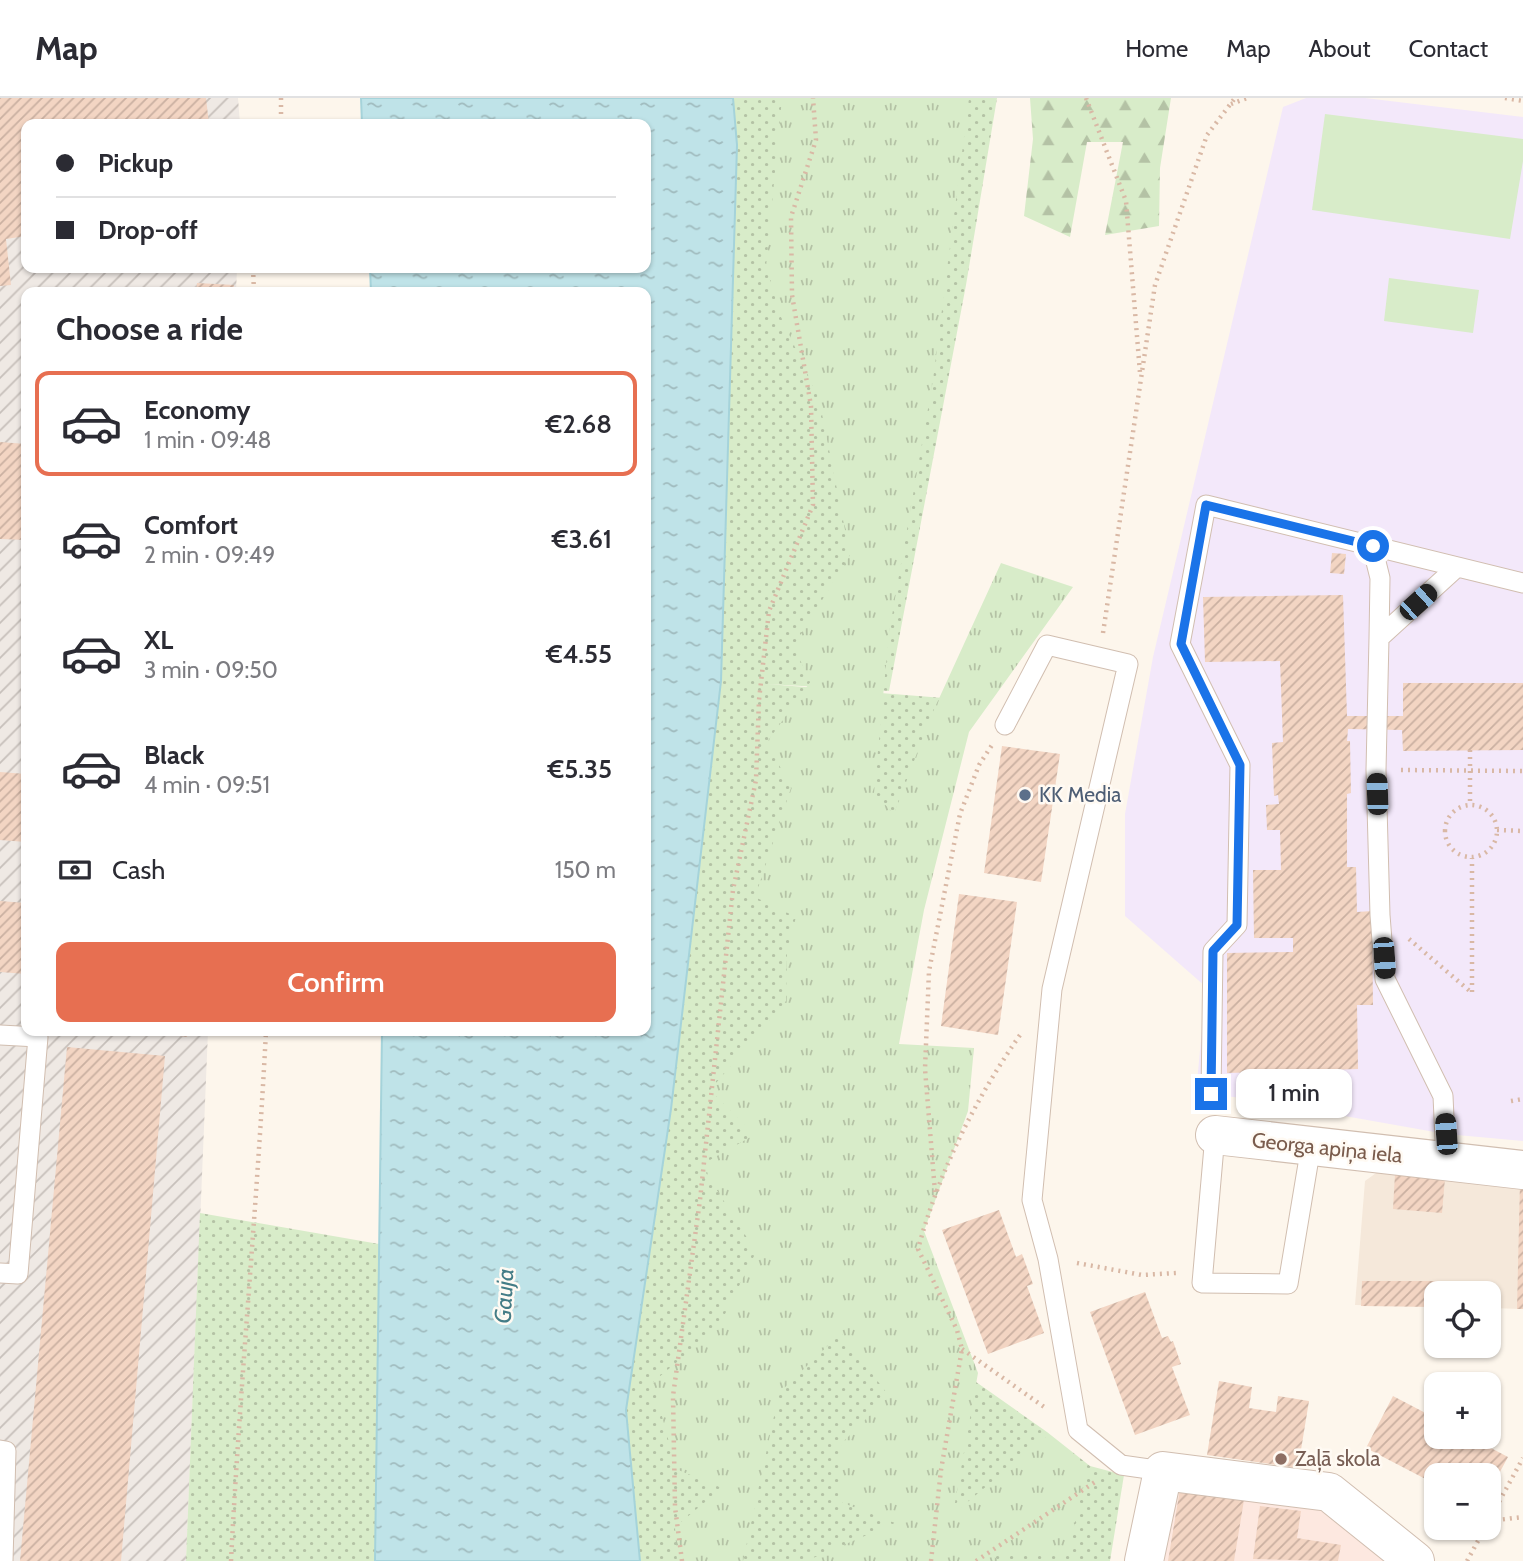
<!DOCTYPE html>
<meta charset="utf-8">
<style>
:root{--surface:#fff;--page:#f2f2f3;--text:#2b2b33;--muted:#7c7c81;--line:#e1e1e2;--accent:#e76f51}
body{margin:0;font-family:Cabin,sans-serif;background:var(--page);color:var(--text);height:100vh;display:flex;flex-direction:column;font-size:26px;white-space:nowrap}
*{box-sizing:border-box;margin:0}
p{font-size:23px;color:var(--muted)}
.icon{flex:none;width:38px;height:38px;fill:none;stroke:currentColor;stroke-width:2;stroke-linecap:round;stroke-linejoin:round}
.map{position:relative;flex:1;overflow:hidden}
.panel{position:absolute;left:21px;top:189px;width:630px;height:749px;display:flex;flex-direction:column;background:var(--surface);border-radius:14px;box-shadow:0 2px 5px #0004}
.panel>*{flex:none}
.hud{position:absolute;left:21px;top:21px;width:630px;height:154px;border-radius:14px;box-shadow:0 2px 5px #0004;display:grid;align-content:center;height:154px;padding:0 35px;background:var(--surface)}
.controls{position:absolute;left:1424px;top:1183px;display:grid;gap:14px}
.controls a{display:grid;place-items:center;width:77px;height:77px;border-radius:14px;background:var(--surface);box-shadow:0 2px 5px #0004;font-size:35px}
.end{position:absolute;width:32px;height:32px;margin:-16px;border:9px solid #1a73e8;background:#fff;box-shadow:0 0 0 4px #fff}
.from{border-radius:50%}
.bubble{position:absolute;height:49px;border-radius:14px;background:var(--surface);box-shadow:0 2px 5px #0004;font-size:23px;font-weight:600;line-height:49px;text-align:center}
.car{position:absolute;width:21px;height:42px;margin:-21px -10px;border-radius:9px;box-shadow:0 0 5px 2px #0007;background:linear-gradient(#222 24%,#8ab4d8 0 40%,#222 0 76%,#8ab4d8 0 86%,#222 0)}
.hud b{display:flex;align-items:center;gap:24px;height:66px;font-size:26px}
.hud b+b{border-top:2px solid var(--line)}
.hud i{width:18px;height:18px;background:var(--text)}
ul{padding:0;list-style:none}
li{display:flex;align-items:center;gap:21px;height:105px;margin:0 14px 10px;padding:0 21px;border:4px solid transparent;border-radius:14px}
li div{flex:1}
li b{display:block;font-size:26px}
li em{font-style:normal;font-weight:600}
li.selected{border-color:var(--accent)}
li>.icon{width:63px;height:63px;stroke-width:1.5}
h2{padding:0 35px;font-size:32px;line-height:84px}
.pay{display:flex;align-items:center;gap:18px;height:77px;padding:0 35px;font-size:26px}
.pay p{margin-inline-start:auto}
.cta{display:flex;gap:14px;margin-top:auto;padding:14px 35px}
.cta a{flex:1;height:80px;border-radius:14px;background:var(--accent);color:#fff;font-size:28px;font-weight:600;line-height:80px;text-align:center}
header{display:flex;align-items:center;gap:42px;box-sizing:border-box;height:98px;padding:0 35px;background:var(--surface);border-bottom:2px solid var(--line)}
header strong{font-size:33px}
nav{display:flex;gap:38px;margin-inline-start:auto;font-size:24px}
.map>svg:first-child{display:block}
.residential{fill:#f5e8da}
.commercial{fill:#fde8e0}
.industrial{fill:url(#industrial-furrows)}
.education{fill:#f3e8fa}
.grass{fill:url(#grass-dots)}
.forest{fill:url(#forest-firs)}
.park{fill:url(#park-tufts)}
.pitch{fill:#d8ecc9}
.water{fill:url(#water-ripples);stroke:#a5d3da;stroke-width:2}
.building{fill:url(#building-hatch)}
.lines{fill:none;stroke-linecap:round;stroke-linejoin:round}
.service-casing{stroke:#d1beb0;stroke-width:21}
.minor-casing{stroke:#d1beb0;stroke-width:40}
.path{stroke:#d9b8a5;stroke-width:4.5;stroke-dasharray:2 5;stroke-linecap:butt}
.service{stroke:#fff;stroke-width:19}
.minor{stroke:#fff;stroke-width:38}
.route{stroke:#1a73e8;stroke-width:9}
.service-dot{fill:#5c6f8a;stroke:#fffaf3;stroke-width:2.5}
.education-dot{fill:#8d6e63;stroke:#fffaf3;stroke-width:2.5}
.labels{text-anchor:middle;stroke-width:5;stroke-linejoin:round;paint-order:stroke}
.service-label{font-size:21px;fill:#4e5e75;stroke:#fffaf3;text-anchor:start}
.street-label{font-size:21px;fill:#7a5c4d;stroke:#fffaf3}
.education-label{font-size:21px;fill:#785e54;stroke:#fffaf3;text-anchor:start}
.water-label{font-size:23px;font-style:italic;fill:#437c86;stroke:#fffaf3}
</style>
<header>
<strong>Map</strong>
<nav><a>Home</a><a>Map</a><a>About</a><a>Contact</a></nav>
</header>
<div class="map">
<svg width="1523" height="1463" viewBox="0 0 1523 1463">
<defs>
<pattern id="industrial-furrows" width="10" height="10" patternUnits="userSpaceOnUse" patternTransform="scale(1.75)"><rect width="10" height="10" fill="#efe9e4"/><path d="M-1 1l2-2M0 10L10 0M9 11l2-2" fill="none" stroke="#c7c0bb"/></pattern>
<pattern id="grass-dots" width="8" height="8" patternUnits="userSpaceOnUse" patternTransform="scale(1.75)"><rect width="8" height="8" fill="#d8ecc9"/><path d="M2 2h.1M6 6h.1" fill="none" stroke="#b4c2a5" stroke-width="1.8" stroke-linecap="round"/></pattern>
<pattern id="forest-firs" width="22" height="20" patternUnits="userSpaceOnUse" patternTransform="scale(1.75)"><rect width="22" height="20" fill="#d8ecc9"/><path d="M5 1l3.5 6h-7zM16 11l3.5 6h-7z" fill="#b4c2a5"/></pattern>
<pattern id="park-tufts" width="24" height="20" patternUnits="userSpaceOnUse" patternTransform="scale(1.75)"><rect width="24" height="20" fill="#d8ecc9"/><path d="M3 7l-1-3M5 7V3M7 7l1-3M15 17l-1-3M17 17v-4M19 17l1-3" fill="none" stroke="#b4c2a5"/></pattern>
<pattern id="water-ripples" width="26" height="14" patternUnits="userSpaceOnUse" patternTransform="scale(1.75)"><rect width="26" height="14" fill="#bfe3e8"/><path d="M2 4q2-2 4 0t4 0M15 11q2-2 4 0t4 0" fill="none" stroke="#a0bbbe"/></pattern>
<pattern id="building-hatch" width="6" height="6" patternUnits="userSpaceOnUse" patternTransform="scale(1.75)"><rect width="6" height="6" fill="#f3d5c3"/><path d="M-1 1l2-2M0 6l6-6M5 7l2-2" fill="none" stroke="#cab0a1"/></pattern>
</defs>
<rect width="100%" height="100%" fill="#fdf6ec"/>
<path class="residential" d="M1386 1068 1523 1084V1211L1489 1210V1195H1437V1209L1355 1207 1365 1083Z"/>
<path class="commercial" d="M1168 1380 1327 1401 1399 1463H1152Z"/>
<path class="industrial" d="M0 0H238L240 26H26V170H237L236 194H26V933H208L186 1463H0Z"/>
<path class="education" d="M1306 0H1365L1523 19V1043L1446 1036 1243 1000 1196 995 1206 889 1125 818V716L1153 559 1283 9Z"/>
<path class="grass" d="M733 0H997L966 187 889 593 767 586 956 601 873 919 932 1253 1047 1334 1090 1368 1124 1377 1110 1463H640L626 1312 671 1011 721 583 737 47Z
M200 1115 379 1146 375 1463H186Z"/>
<path class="forest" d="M1030 0H1171L1160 70 1159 128 1105 137 1123 44H1087L1070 139 1024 118 1033 41Z"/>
<path class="park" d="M782 0H969L933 282 889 535 874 695 894 716 931 618 1001 465 1073 489 969 634 924 812 899 946 974 950 968 1013 924 1133 978 1275 953 1416 1047 1338 1086 1375 1068 1455 991 1456 999 1463H806L895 1425 838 1403 842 1345 889 1298 841 1235 779 1295 743 1463H677L675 1429 722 1390 676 1371 653 1284 718 1230 756 1154 701 1067 754 1037 710 992 786 903 787 853 796 819 755 799 791 690 767 644 811 583 793 549 850 457 819 301 781 219 766 169Z"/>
<path class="pitch" d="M1325 16 1523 41V63L1510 141 1312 112Z
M1389 180 1479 192 1473 235 1384 223Z"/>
<path class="water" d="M361 0H733L737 47 721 583 671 1011 626 1312 640 1463H375L382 933H646V194H371L370 170H646V26H362Z"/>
<path class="building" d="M0 0H206L209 26H26V138L6 141 11 187 0 188Z
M197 185 234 187V194H196Z
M0 344 26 346V442L0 441Z
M1332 455 1346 456 1344 476 1330 475Z
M1343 497 1347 618H1403V585H1523V652L1403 653 1402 632 1348 631 1347 643H1350L1351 695 1347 696V769H1356L1357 814 1372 813 1373 907H1357L1358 971 1227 975V855L1293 854V840H1254L1253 772H1281L1280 732H1267L1266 707 1279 706 1278 697 1274 698 1272 645 1283 644 1280 563 1205 564 1203 499Z
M1002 648 1060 656 1041 784 984 775Z
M0 674 26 676V744L0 742Z
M959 796 1017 804 998 937 941 928Z
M0 803 26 805V876L0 874Z
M151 933H188L187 939 151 934Z
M67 949 165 958 121 1463H20Z
M1395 1076 1445 1080 1442 1115 1393 1111Z
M1520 1084H1523V1211H1517Z
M999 1112 1016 1159 1022 1156 1033 1186 1027 1188 1044 1235 988 1256 942 1132Z
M1362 1183H1476V1195H1437V1209L1361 1208Z
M1145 1194 1162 1240 1168 1238 1171 1244 1173 1243 1181 1266 1172 1269 1190 1317 1135 1337 1090 1214Z
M1219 1283 1252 1289 1249 1310 1276 1314 1278 1298 1309 1303 1298 1370 1207 1357Z
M1393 1298 1437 1321V1339H1470L1508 1359 1489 1394V1377H1437V1387L1366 1350Z
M1180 1391 1244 1402 1234 1463H1168Z
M1260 1408 1301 1413 1297 1440 1341 1447 1338 1463 1253 1461Z"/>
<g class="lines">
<defs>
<path id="service" d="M1372 448 1380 480 1379 540
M1005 627 1047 547 1128 566 1052 891 1032 1102 1048 1161 1078 1332 1121 1367 1163 1373
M0 937 38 939 18 1176 0 1175
M1211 996 1213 853 1237 827 1240 667 1180 546 1206 407 1523 485
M1215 1037 1202 1185 1288 1186 1311 1048
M1446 1063 1443 998 1385 881 1380 817 1376 672 1379 540 1457 469
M0 1352 6 1353 3 1463"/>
<path id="minor" d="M1215 1037 1523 1072
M1144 1463 1163 1373 1329 1394 1415 1463"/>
</defs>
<use href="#service" class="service-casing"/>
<use href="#minor" class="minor-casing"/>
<path class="path" d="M281 0V26
M1086 0 1126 103 1140 275
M1505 0 1523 3
M1231 6 1247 0
M253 170 254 194
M1103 535 1155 187 1207 37 1235 0
M1470 652V707
M1401 672 1523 673
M1445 733a26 26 0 1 1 52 0a26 26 0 1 1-52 0Z
M1497 732 1523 733
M1409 841 1472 895V760
M1511 1003 1523 1001
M935 1094 925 971 929 873 960 716 979 667 992 647
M1077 1165 1142 1177 1176 1175
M962 1251 1047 1311
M1489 1422 1523 1360
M1489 1423 1523 1419
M231 1463C240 1286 257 1110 266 933
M682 1463 675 1409 673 1298 700 1102 733 792 756 682 759 602 769 513 813 407 811 308 792 197 791 119 816 42 813 0
M931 1463 941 1372 962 1251 957 1232 918 1151C939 1074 974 1003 1020 937
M976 1463 1098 1382
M1467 1463 1485 1430"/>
<use href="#service" class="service"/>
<use href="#minor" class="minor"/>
</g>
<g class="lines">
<path class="route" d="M1211 996 1213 853 1237 827 1240 667 1181 546 1206 407 1373 448"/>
</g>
<circle class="service-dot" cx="1025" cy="697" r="7"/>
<circle class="education-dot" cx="1281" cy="1361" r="7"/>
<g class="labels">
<g class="service-label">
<text x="1039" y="704">KK Media</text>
</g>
<g class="street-label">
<text transform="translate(1327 1050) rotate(6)" y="7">Georga apiņa iela</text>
</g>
<g class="education-label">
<text x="1295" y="1368">Zaļā skola</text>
</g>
<g class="water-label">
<text transform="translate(504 1198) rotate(-87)" y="8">Gauja</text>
</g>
</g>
</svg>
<div class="controls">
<a><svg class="icon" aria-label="locate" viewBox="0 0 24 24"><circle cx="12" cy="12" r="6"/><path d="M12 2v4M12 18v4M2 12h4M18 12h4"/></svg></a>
<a>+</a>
<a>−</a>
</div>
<i class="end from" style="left:1373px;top:448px"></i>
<i class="end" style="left:1211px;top:996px"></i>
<div class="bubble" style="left:1236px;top:971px;width:116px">1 min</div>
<i class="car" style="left:1418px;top:504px;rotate:48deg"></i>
<i class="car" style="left:1377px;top:696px;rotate:358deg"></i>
<i class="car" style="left:1384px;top:860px;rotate:176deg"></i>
<i class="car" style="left:1446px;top:1036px;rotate:356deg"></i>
<div class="hud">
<b><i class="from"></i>Pickup</b>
<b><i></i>Drop-off</b>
</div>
<section class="panel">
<h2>Choose a ride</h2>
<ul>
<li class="selected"><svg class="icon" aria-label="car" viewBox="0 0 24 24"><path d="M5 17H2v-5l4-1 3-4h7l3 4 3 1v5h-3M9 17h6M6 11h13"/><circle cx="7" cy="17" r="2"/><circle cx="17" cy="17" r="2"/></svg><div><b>Economy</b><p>1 min · 09:48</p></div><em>€2.68</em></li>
<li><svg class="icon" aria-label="car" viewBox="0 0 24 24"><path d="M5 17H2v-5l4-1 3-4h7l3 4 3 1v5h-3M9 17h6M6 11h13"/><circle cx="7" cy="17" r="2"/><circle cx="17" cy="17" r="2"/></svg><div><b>Comfort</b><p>2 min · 09:49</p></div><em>€3.61</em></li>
<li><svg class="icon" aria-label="car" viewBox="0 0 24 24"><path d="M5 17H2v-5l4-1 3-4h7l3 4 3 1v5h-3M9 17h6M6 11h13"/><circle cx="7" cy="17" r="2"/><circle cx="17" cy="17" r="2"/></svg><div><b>XL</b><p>3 min · 09:50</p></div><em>€4.55</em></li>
<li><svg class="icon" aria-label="car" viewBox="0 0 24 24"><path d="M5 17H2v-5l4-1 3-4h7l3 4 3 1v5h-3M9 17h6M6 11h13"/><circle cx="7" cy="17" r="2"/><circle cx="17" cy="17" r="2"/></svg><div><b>Black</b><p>4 min · 09:51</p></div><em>€5.35</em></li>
</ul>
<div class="pay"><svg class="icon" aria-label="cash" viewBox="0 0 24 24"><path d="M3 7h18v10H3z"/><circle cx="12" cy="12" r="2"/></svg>Cash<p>150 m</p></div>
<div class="cta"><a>Confirm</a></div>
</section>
</div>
